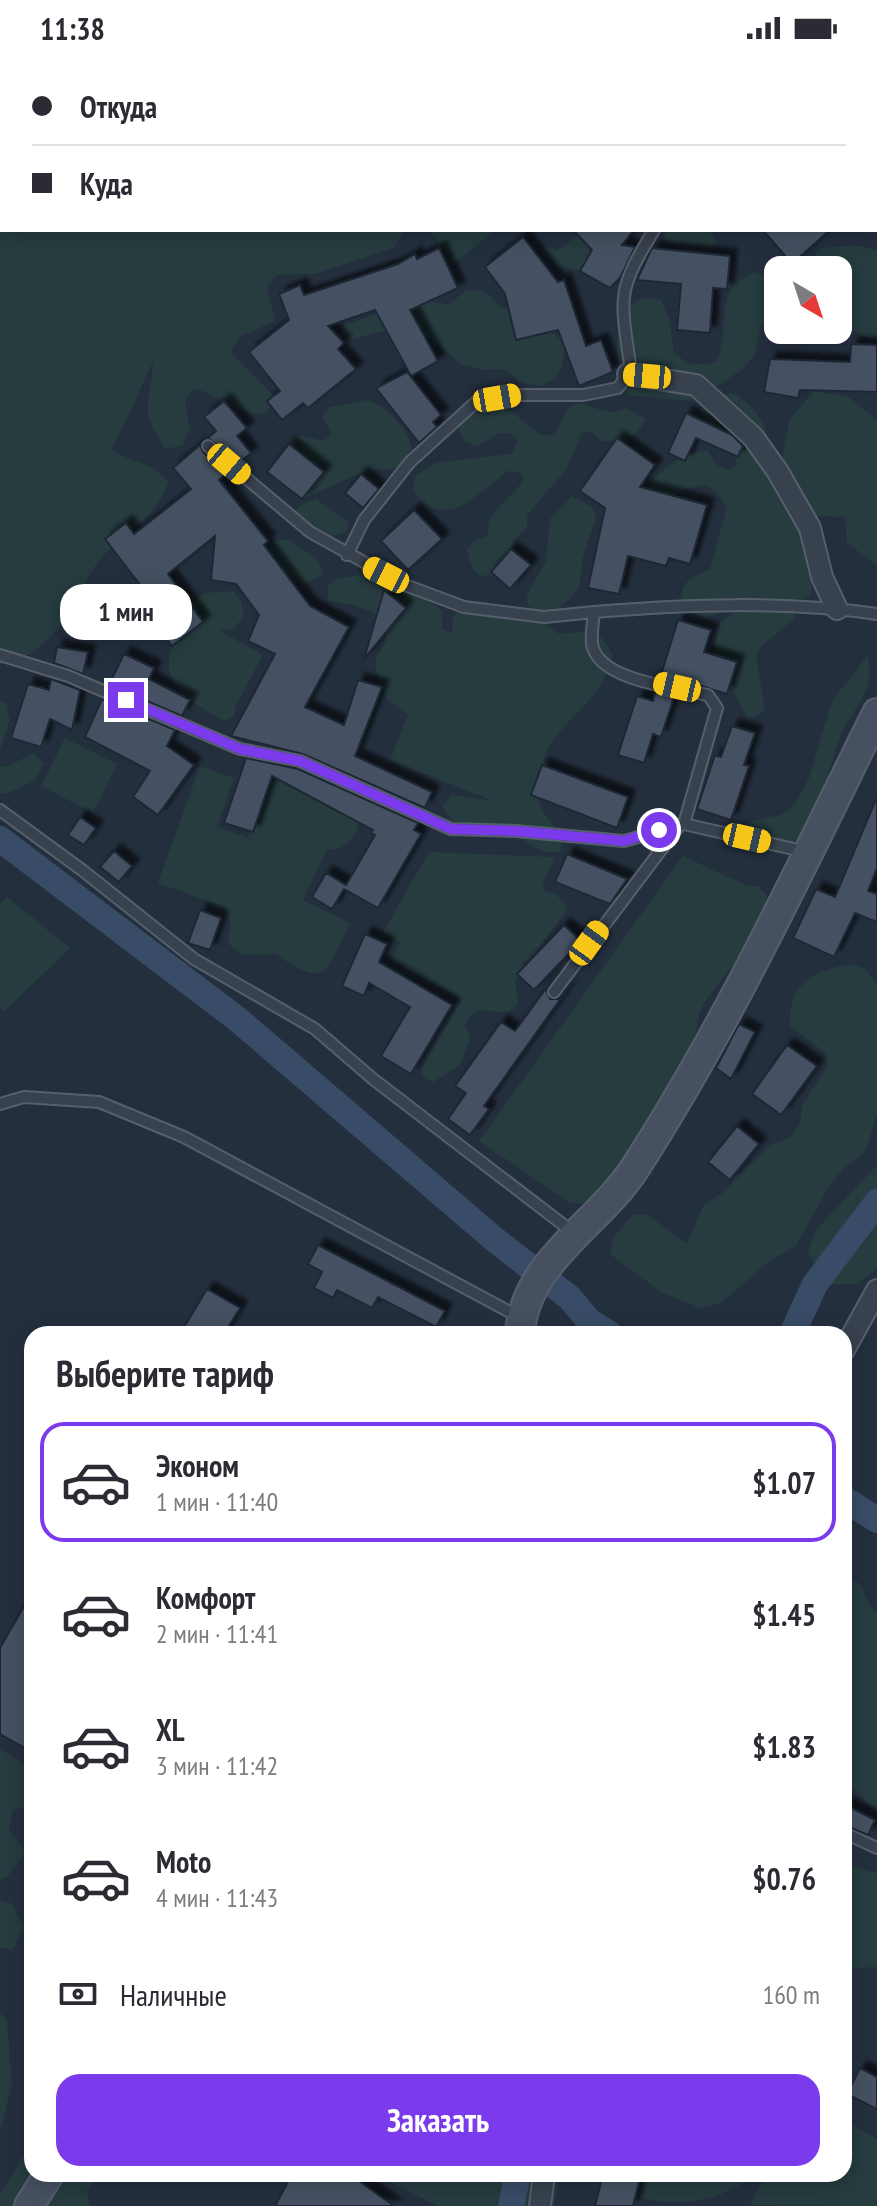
<!DOCTYPE html>
<html lang="ru">
<meta charset="utf-8">
<style>
:root{--surface:#fff;--page:#f7f7f7;--text:#2b2b33;--muted:#7c7c81;--line:#e1e1e2;--accent:#7c3aed}
body{margin:0;font-family:"PT Sans Narrow",sans-serif;background:var(--page);color:var(--text);height:100vh;display:flex;flex-direction:column;font-size:30px;white-space:nowrap}
*{box-sizing:border-box;margin:0}
p{font-size:26px;color:var(--muted)}
.icon{flex:none;width:44px;height:44px;fill:none;stroke:currentColor;stroke-width:2;stroke-linecap:round;stroke-linejoin:round}
.map{position:relative;flex:1;overflow:hidden}
.sheet{position:absolute;left:24px;top:1270px;width:828px;height:856px;display:flex;flex-direction:column;background:var(--surface);border-radius:24px;box-shadow:0 4px 20px #0003}
.sheet>*{flex:none}
.guide{position:absolute;left:0px;top:0px;width:878px;height:176px;box-shadow:0 4px 20px #0003;display:grid;align-content:center;height:176px;padding:0 32px;background:var(--surface)}
.needle{width:52px;rotate:141deg}
.controls{position:absolute;left:764px;top:200px;display:grid;gap:16px}
.controls a{display:grid;place-items:center;width:88px;height:88px;border-radius:16px;background:var(--surface);box-shadow:0 4px 20px #0003;font-size:40px}
.end{position:absolute;width:36px;height:36px;margin:-18px;border:10px solid #7c3aed;background:#fff;box-shadow:0 0 0 4px #fff}
.from{border-radius:50%}
.bubble{position:absolute;height:56px;border-radius:24px;background:var(--surface);box-shadow:0 4px 20px #0003;font-size:26px;font-weight:700;line-height:56px;text-align:center}
.car{position:absolute;width:24px;height:48px;margin:-24px -12px;border-radius:10px;box-shadow:0 0 6px 2px #0007;background:linear-gradient(#f5c518 24%,#345 0 40%,#f5c518 0 76%,#345 0 86%,#f5c518 0)}
.guide b{display:flex;align-items:center;gap:28px;height:76px;font-size:30px}
.guide b+b{border-top:2px solid var(--line)}
.guide i{width:20px;height:20px;background:var(--text)}
ul{padding:0;list-style:none}
li{display:flex;align-items:center;gap:24px;height:120px;margin:0 16px 12px;padding:0 16px;border:4px solid transparent;border-radius:24px}
li div{flex:1}
li b{display:block;font-size:30px}
li em{font-style:normal;font-weight:700}
li.on{border-color:var(--accent)}
li>.icon{width:72px;height:72px;stroke-width:1.5}
h2{padding:0 32px;font-size:36px;line-height:96px}
.pay{display:flex;align-items:center;gap:20px;height:88px;padding:0 32px;font-size:30px}
.pay p{margin-inline-start:auto}
.button{display:flex;gap:16px;margin-top:auto;padding:16px 32px}
.button a{flex:1;height:92px;border-radius:24px;background:var(--accent);color:#fff;font-size:32px;font-weight:700;line-height:92px;text-align:center}
.status{display:flex;justify-content:space-between;align-items:center;height:56px;padding:0 40px;background:var(--surface);direction:ltr}
.status svg{height:22px;fill:currentColor}
.map>svg:first-child{display:block}
.green{fill:#263c3f}
.lines{fill:none;stroke-linecap:round;stroke-linejoin:round}
.canal{stroke:#394c67;stroke-width:26}
.building{fill:#455162;stroke:#1f2835;stroke-width:2;filter:url(#shadow)}
.lane-casing{stroke:#565f6c;stroke-width:14}
.street-casing{stroke:#565f6c;stroke-width:24}
.secondary-casing{stroke:#565f6c;stroke-width:32}
.lane{stroke:#38414e;stroke-width:10}
.street{stroke:#38414e;stroke-width:20}
.secondary{stroke:#465061;stroke-width:28}
.route{stroke:#7c3aed;stroke-width:10}
</style>
<div class="status"><b>11:38</b><svg viewBox="0 0 49 12"><path d="M0 12V9h3v3zM5 12V6h3v6zM10 12V3h3v9zM15 12V0h3v12zM26 1h20v11H26zM47 4h2v5h-2z"/></svg></div>
<div class="map">
<svg width="877" height="2150" viewBox="0 0 877 2150">
<defs>
<filter id="shadow"><feDropShadow dx="7" dy="-7" stdDeviation="2" flood-color="#0009"/></filter>
</defs>
<rect width="100%" height="100%" fill="#242f3e"/>
<path class="green" d="M0 0 14 2H2V174H404L394 192 315 218 277 219 267 231 275 265 241 280 230 296 277 343 265 357C240 363 218 336 193 333L185 346 190 373 183 389 166 393C136 353 152 345 153 306L112 394C135 408 148 405 168 425 159 464 117 478 96 509 79 535 68 566 44 587 30 600 19 604 0 608Z
M315 0H525L526 2H316Z
M702 0H861V2H701Z
M429 174H495L455 207Z
M585 174H604L580 215 557 209 542 193 546 190 557 194Z
M665 174H711L717 188 711 192 670 188 664 181Z
M853 189 877 194V283C861 283 849 271 838 259V214H814L816 198 823 192Z
M755 216 770 221 778 229V254L761 270 755 298 743 313 709 336 690 345 629 339C610 315 610 228 661 244L669 263 674 297C690 310 698 311 717 305 732 274 710 234 755 216Z
M476 233 489 239 500 251 532 260 565 287 562 311 555 322 542 330 525 328 502 313 484 314 462 309 432 284 404 269 351 284 343 277V270L419 242 448 249 465 235Z
M814 335 848 341 877 364V510L847 487 845 461 810 460 781 411 789 364Z
M714 338H736C782 374 761 385 774 431 779 447 794 453 802 465 809 475 813 527 811 538L804 543 749 545 705 562C670 546 677 524 710 513L727 451 717 436 705 429 686 433 658 450 649 436C655 412 684 398 707 394L717 410 729 414 736 410 735 398 702 357 701 351Z
M367 344C388 350 410 375 413 397L406 407 393 413H370L302 443 324 416 289 388 299 379 323 385 332 378 322 360 330 351Z
M493 345C512 352 525 369 543 380L554 378C560 371 562 362 567 355 579 335 602 366 627 352L645 363C636 386 623 384 601 385L591 375 582 377 566 414 527 459V472L514 484 502 516C477 524 473 520 467 494L474 485 487 480C489 476 488 471 489 467 492 453 516 438 524 423L518 416 508 415C478 437 445 479 413 434L415 420 435 407 511 398 518 385 510 377H499L478 390 465 386 458 373 463 361Z
M572 440 592 451 596 461 583 500 579 531 569 544 558 552 538 555 528 550 527 539 546 505 550 463Z
M316 443 349 466 347 475 329 481 303 480 295 470 292 459 300 449Z
M288 483 317 503 323 518 303 529 271 512 267 496 275 485Z
M370 517C391 529 426 539 442 555V573L452 577 453 560 458 556 545 568 557 577C589 579 593 564 613 599 602 650 554 664 543 707 540 717 536 734 538 743 543 766 568 774 560 796 537 799 528 783 508 777 482 770 456 779 443 750L451 739 493 745 390 704 408 659 387 642 376 616V602L385 588 387 567C371 552 351 548 329 545L327 531 336 523Z
M233 535 241 545 244 561 233 573 220 575 263 599 235 651 234 660 225 665C208 656 181 642 172 623 161 601 180 550 202 539 210 535 224 536 233 535Z
M743 550 794 556 795 563 762 589 756 599 765 654 754 662 746 660 714 599 720 566Z
M867 600C877 629 857 648 844 673 829 700 816 804 773 788 766 785 759 779 752 774L750 765 781 759 794 750 809 722 832 645Z
M0 645 6 647 10 664 0 693Z
M65 682 117 708 93 757 41 730Z
M34 697 44 708 34 725 6 738 0 736V710L6 711Z
M200 710 234 722 217 771 248 782 260 734 277 723 356 759 358 772C350 787 344 793 327 794L303 844 350 867C327 915 327 935 276 898 256 897 241 905 228 886L231 868 224 851 158 827Z
M429 796 555 801 542 829 545 836 555 838 565 847 566 855 515 925 518 947C507 963 497 954 481 954L469 961 465 969 470 982 460 1009 433 1026 423 1021 421 1014 462 943 391 905 400 886 382 878Z
M683 800 748 830H758L767 840C764 885 724 913 703 950 695 964 697 982 691 997 679 1032 626 1117 599 1142 590 1149 580 1148 570 1147L479 1085Z
M7 841 70 892 5 955 0 951V848Z
M849 908 864 912 877 928V1057L869 1085 863 1098 843 1113 828 1132 796 1190 767 1207 721 1247 700 1252 661 1236 610 1198 614 1180 634 1158 648 1159 687 1188 703 1150 722 1137 770 1089 790 1081 800 1068 802 1049 828 1010 824 996 790 970C788 928 811 916 849 908Z
M877 1109V1213L857 1228H825L808 1197 815 1175Z
M858 1526C867 1537 866 1548 877 1557V1756L844 1724V1527Z
M0 1692 32 1714V1749L13 1754 9 1774 25 1796 7 1821 0 1824Z
M844 1808 877 1817V1911L844 1913Z
M0 1845 13 1848 23 1871 13 1894 0 1892Z
M0 1957 7 1965 12 2029 0 2074Z
M853 2069 877 2083V2150L750 2149 764 2123 844 2118V2085Z
M32 2086V2118H98L87 2134 90 2150H0V2139Z
M373 2118H559L554 2150H438Z
M630 2118H748V2123C718 2147 676 2150 640 2142Z"/>
<g class="lines">
<path class="canal" d="M0 783 236 962 494 1183 570 1242 589 1265 610 1278
M792 1278 815 1228 877 1146
M844 1443 877 1464
M511 2150 518 2118"/>
</g>
<path class="building" d="M573 174H634L622 189 635 191 620 222 610 232 580 215 592 194Z
M763 174H830L792 208Z
M523 181 558 226 564 224 586 290 601 284 613 316 579 330 558 274 516 284 505 238 485 211Z
M439 192 458 232 410 254 438 305 411 320 375 254 328 270 344 287 338 293 356 313 308 352 303 347 282 364 267 345 280 335 249 296 289 264 279 238 300 229 304 239 398 208 415 198 417 203Z
M652 192 730 200 727 233 713 232 710 277 677 274 681 228 637 224Z
M851 288 877 289V336L800 334 798 342 764 336 770 303 850 306Z
M407 316 441 359 433 366 437 371 419 387 376 332Z
M224 345 247 372 237 380 251 397 240 406 208 382 216 375 204 361Z
M686 357 732 379 743 390 738 401 696 382 685 405 668 397Z
M617 382 655 409 640 431 707 449 690 508 669 502 666 510 628 500 619 538 588 532 605 452 580 435Z
M289 388 324 416 302 443 267 416Z
M200 389 203 396 227 417 219 424 268 485 264 489 310 550 349 571 305 651 344 669 358 624 382 631 355 700 432 736 425 752 303 698 231 680 275 598 248 585 259 559 236 528 211 524 215 480 168 518 203 566 172 590 150 562 160 555 105 483 126 467 134 478 191 433 173 412Z
M361 418 379 433 363 452 345 437Z
M414 454 442 483 408 514 381 485Z
M511 493 531 509 510 533 491 516Z
M384 534 406 552 364 603Z
M678 564 711 574 704 596 737 606 727 638 679 623 660 622Z
M57 591 88 596 83 618 54 607Z
M124 598 154 612 149 623 190 644 182 660 109 629Z
M51 623 80 634 72 674 50 663 41 691 11 682 28 628 49 634Z
M655 637 674 641 661 681 653 678 644 707 618 699 637 640 653 645Z
M102 643 175 674 167 690 194 709 158 759 133 741 150 715 85 681Z
M732 670 755 677 744 709 749 710 731 764 697 753 715 699 721 701Z
M246 702 298 713 418 767 414 774 421 778 378 852 344 833 332 853 312 841 326 817 346 829 375 779 371 777 373 774 272 720 253 776 224 767Z
M542 709 628 741 617 772 531 739Z
M877 741V812L868 835 877 838V866L855 857 834 901 793 882 816 833 835 841Z
M80 761 96 772 84 789 68 779Z
M114 795 132 810 119 826 100 811Z
M567 798 627 823 610 848 555 826Z
M200 854 221 862 210 894 188 887Z
M564 869 581 885 534 934 517 918Z
M365 878 387 888 379 906 452 949 411 1018 381 1000 410 951 369 927 364 940 342 930Z
M555 920 546 934 550 943H558L569 931 484 1050 489 1053 470 1079 448 1063 466 1037 455 1030 501 966 515 975Z
M739 968 755 976 731 1023 716 1012Z
M787 989 817 1010 781 1059 752 1038Z
M737 1070 759 1088 730 1124 708 1106Z
M318 1189 445 1255 436 1271 378 1241 372 1252 337 1234 333 1242 314 1232 322 1216 308 1208Z
M207 1233 240 1252 224 1278H180Z
M32 1536V1696L0 1678V1592Z
M844 1748 875 1764 868 1779 844 1769Z
M860 2012 877 2021V2053L847 2038Z
M292 2118H349L394 2150H275Z
M603 2118H641L633 2150H595Z"/>
<g class="lines">
<defs>
<path id="lane" d="M208 390 310 476 405 529 464 551 544 561 594 556
M347 499 364 464 410 406 476 346 518 339H583L618 332 628 318 630 308C620 239 617 235 654 174
M0 599 68 620 240 693 300 705 451 773 516 775 624 785 684 768
M0 754 82 814 194 903 315 973 373 1023 574 1177
M807 796 684 768 717 652 708 639C677 632 598 625 592 588 591 578 593 566 594 556 688 548 784 545 877 558
M554 936 679 770
M0 1048 24 1041 99 1046 184 1081 519 1261
M844 1777 877 1792"/>
<path id="street" d="M628 318 696 329 753 381 778 416 810 472 822 521 837 553
M844 1294 877 1234
M540 2150 544 2118"/>
<path id="secondary" d="M520 1278C524 1206 599 1168 635 1112 728 968 801 811 877 657
M29 2150 49 2118"/>
</defs>
<use href="#lane" class="lane-casing"/>
<use href="#street" class="street-casing"/>
<use href="#secondary" class="secondary-casing"/>
<use href="#lane" class="lane"/>
<use href="#street" class="street"/>
<use href="#secondary" class="secondary"/>
</g>
<g class="lines">
<path class="route" d="M126 644 240 693 300 705 451 773 516 775 624 785 659 774"/>
</g>
</svg>
<div class="controls">
<a><svg class="needle" viewBox="-14 -14 28 28"><path d="M0-13l5 13h-10z" fill="#e53935"/><path d="M0 13l5-13h-10z" fill="#7c7c81"/></svg></a>
</div>
<i class="end from" style="left:659px;top:774px"></i>
<i class="end" style="left:126px;top:644px"></i>
<div class="bubble" style="left:60px;top:528px;width:132px">1 мин</div>
<i class="car" style="left:647px;top:320px;rotate:275deg"></i>
<i class="car" style="left:497px;top:342px;rotate:80deg"></i>
<i class="car" style="left:229px;top:408px;rotate:130deg"></i>
<i class="car" style="left:386px;top:519px;rotate:297deg"></i>
<i class="car" style="left:677px;top:631px;rotate:283deg"></i>
<i class="car" style="left:747px;top:782px;rotate:103deg"></i>
<i class="car" style="left:589px;top:887px;rotate:36deg"></i>
<div class="guide">
<b><i class="from"></i>Откуда</b>
<b><i></i>Куда</b>
</div>
<section class="sheet">
<h2>Выберите тариф</h2>
<ul>
<li class="on"><svg class="icon" aria-label="car" viewBox="0 0 24 24"><path d="M5 17H2v-5l4-1 3-4h7l3 4 3 1v5h-3M9 17h6M6 11h13"/><circle cx="7" cy="17" r="2"/><circle cx="17" cy="17" r="2"/></svg><div><b>Эконом</b><p>1 мин · 11:40</p></div><em>$1.07</em></li>
<li><svg class="icon" aria-label="car" viewBox="0 0 24 24"><path d="M5 17H2v-5l4-1 3-4h7l3 4 3 1v5h-3M9 17h6M6 11h13"/><circle cx="7" cy="17" r="2"/><circle cx="17" cy="17" r="2"/></svg><div><b>Комфорт</b><p>2 мин · 11:41</p></div><em>$1.45</em></li>
<li><svg class="icon" aria-label="car" viewBox="0 0 24 24"><path d="M5 17H2v-5l4-1 3-4h7l3 4 3 1v5h-3M9 17h6M6 11h13"/><circle cx="7" cy="17" r="2"/><circle cx="17" cy="17" r="2"/></svg><div><b>XL</b><p>3 мин · 11:42</p></div><em>$1.83</em></li>
<li><svg class="icon" aria-label="car" viewBox="0 0 24 24"><path d="M5 17H2v-5l4-1 3-4h7l3 4 3 1v5h-3M9 17h6M6 11h13"/><circle cx="7" cy="17" r="2"/><circle cx="17" cy="17" r="2"/></svg><div><b>Moto</b><p>4 мин · 11:43</p></div><em>$0.76</em></li>
</ul>
<div class="pay"><svg class="icon" aria-label="cash" viewBox="0 0 24 24"><path d="M3 7h18v10H3z"/><circle cx="12" cy="12" r="2"/></svg>Наличные<p>160 m</p></div>
<div class="button"><a>Заказать</a></div>
</section>
</div>
